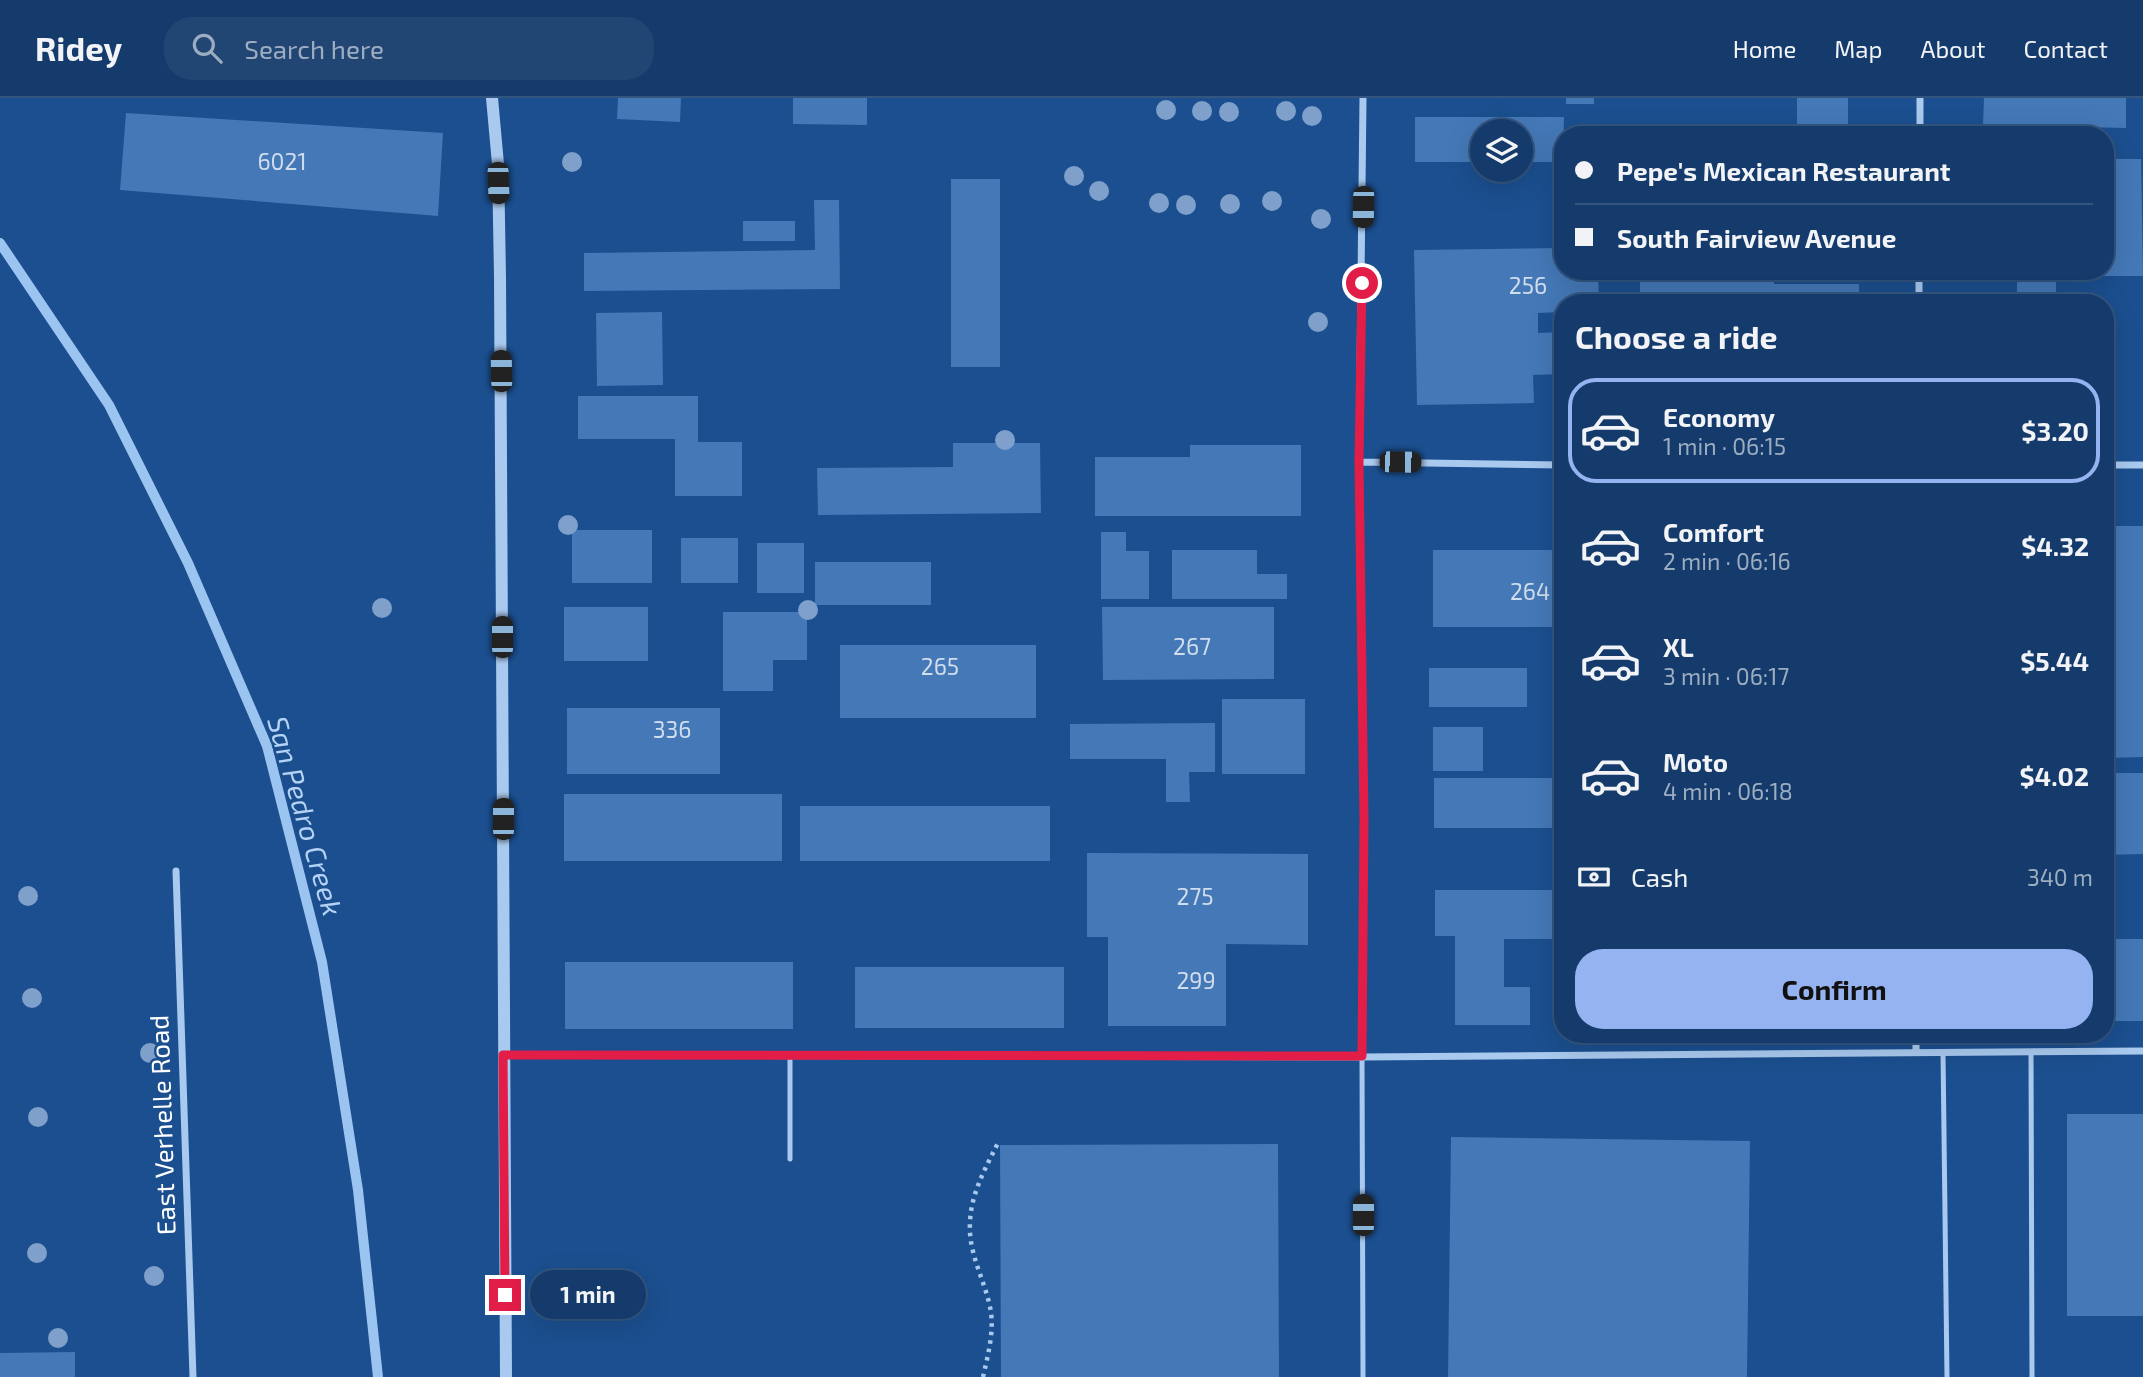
<!DOCTYPE html>
<meta charset="utf-8">
<style>
:root{--surface:#143b6b;--page:#214673;--text:#f1f3f6;--muted:#9dadc1;--line:#33557e;--accent:#95b2f1}
body{margin:0;font-family:"Exo 2",sans-serif;background:var(--page);color:var(--text);height:100vh;display:flex;flex-direction:column;font-size:26px;white-space:nowrap}
*{box-sizing:border-box;margin:0}
p{font-size:23px;color:var(--muted)}
.icon{flex:none;width:38px;height:38px;fill:none;stroke:currentColor;stroke-width:2;stroke-linecap:round;stroke-linejoin:round}
.map{position:relative;flex:1;overflow:hidden}
.side{position:absolute;left:1554px;top:196px;width:560px;height:749px;display:flex;flex-direction:column;background:var(--surface);border-radius:28px;box-shadow:0 7px 28px #0002,0 0 0 2px var(--line)}
.side>*{flex:none}
.banner{position:absolute;left:1554px;top:28px;width:560px;height:154px;border-radius:28px;box-shadow:0 7px 28px #0002,0 0 0 2px var(--line);display:grid;align-content:center;height:154px;padding:0 21px;background:var(--surface)}
.fabs{position:absolute;left:1470px;top:21px;display:grid;gap:14px}
.fabs a{display:grid;place-items:center;width:63px;height:63px;border-radius:50%;background:var(--surface);box-shadow:0 7px 28px #0002,0 0 0 2px var(--line);font-size:35px}
.end{position:absolute;width:32px;height:32px;margin:-16px;border:9px solid #e11d48;background:#fff;box-shadow:0 0 0 4px #fff}
.from{border-radius:50%}
.bubble{position:absolute;height:49px;border-radius:24px;background:var(--surface);box-shadow:0 7px 28px #0002,0 0 0 2px var(--line);font-size:23px;font-weight:700;line-height:49px;text-align:center}
.car{position:absolute;width:21px;height:42px;margin:-21px -10px;border-radius:9px;box-shadow:0 0 5px 2px #0007;background:linear-gradient(#222 24%,#8ab4d8 0 40%,#222 0 76%,#8ab4d8 0 86%,#222 0)}
.banner b{display:flex;align-items:center;gap:24px;height:66px;font-size:26px}
.banner b+b{border-top:2px solid var(--line)}
.banner i{width:18px;height:18px;background:var(--text)}
ul{padding:0;list-style:none}
li{display:flex;align-items:center;gap:21px;height:105px;margin:0 14px 10px;padding:0 7px;border:4px solid transparent;border-radius:28px}
li div{flex:1}
li b{display:block;font-size:26px}
li em{font-style:normal;font-weight:700}
li.active{border-color:var(--accent)}
li>.icon{width:63px;height:63px;stroke-width:1.5}
h2{padding:0 21px;font-size:32px;line-height:84px}
.pay{display:flex;align-items:center;gap:18px;height:77px;padding:0 21px;font-size:26px}
.pay p{margin-inline-start:auto}
.action{display:flex;gap:14px;margin-top:auto;padding:14px 21px}
.action a{flex:1;height:80px;border-radius:28px;background:var(--accent);color:#111;font-size:28px;font-weight:700;line-height:80px;text-align:center}
header{display:flex;align-items:center;gap:42px;box-sizing:border-box;height:98px;padding:0 35px;background:var(--surface);border-bottom:2px solid var(--line)}
header strong{font-size:33px}
nav{display:flex;gap:38px;margin-inline-start:auto;font-size:24px}
.search{width:490px;height:63px;background:var(--page);display:flex;align-items:center;gap:18px;box-sizing:border-box;padding:0 24px;border-radius:28px;color:var(--muted);font-size:26px}
.map>svg:first-child{display:block}
.lines{fill:none;stroke-linecap:round;stroke-linejoin:round}
.stream{stroke:#9cc4f0;stroke-width:10}
.building{fill:#4478b7}
.path{stroke:#a9c9ee;stroke-width:4.5;stroke-dasharray:3.5 5;stroke-linecap:butt}
.service{stroke:#a9c9ee;stroke-width:5}
.minor{stroke:#a9c9ee;stroke-width:7}
.tertiary{stroke:#a9c9ee;stroke-width:12}
.tree{fill:#7ea0ca}
.route{stroke:#e11d48;stroke-width:9}
.labels{text-anchor:middle;stroke-width:5;stroke-linejoin:round;paint-order:stroke}
.number-label{font-size:23px;fill:#d0dded}
.street-label{font-size:26px;fill:#fff;stroke:#1b4f8f}
.water-label{font-size:28px;font-style:italic;fill:#b5d3f5;stroke:#1b4f8f}
</style>
<header>
<strong>Ridey</strong>
<div class="search"><svg class="icon" aria-label="search" viewBox="0 0 24 24"><circle cx="10" cy="10" r="6"/><path d="M15 15l6 6"/></svg>Search here</div>
<nav><a>Home</a><a>Map</a><a>About</a><a>Contact</a></nav>
</header>
<div class="map">
<svg width="2143" height="1279" viewBox="0 0 2143 1279">
<rect width="100%" height="100%" fill="#1b4f8f"/>
<g class="lines">
<path class="stream" d="M0 145 109 307 188 465 267 648 322 864 358 1092 378 1279"/>
</g>
<path class="building" d="M618 0H681L680 24 617 21Z
M793 0H867V27L793 26Z
M1566 0H1594V6H1566Z
M1797 0H1848V37H1797Z
M1984 0H2126V30L1983 27Z
M126 15 443 35 438 118 120 92Z
M1415 19H1564L1563 64H1521V33H1482V64H1415Z
M2105 61H2141L2143 178H2056V205H2017V181H1973V173H2105Z
M951 81H1000V269H951Z
M814 102H839L840 191 584 193V155L815 152Z
M743 123H795V143H743Z
M1563 150V173H1598L1599 205H1563V214L1538 215V235L1563 234V276L1533 277 1534 305 1417 307 1414 152Z
M1640 173H1774V186H1859V205H1640Z
M662 214 663 287 597 288 596 215Z
M578 298H698V344H742V398H675V341H578Z
M953 345H1040L1041 415 818 417 817 370 953 369Z
M1190 347H1301V418H1095V359H1190Z
M2105 428H2143V659L2110 660 2109 558H2105Z
M572 432H652V485H572Z
M1101 434H1126V453H1149V501H1101Z
M681 440H738V485H681Z
M757 445H804V495H757Z
M1172 452H1257V476H1287V501H1172Z
M1433 452H1563V529H1433Z
M815 464H931V507H815Z
M564 509H648V563H564Z
M1102 509H1274V581L1103 582Z
M723 514H807V562H773V593H723Z
M840 547H1036V620H840Z
M1429 570H1527V609H1429Z
M1222 601H1305V676H1222Z
M567 610H720V676H567Z
M1560 622H1563V667H1560Z
M1215 625V674H1189L1190 704H1166V661H1070V626Z
M1433 629H1483V673H1433Z
M2105 675H2143V756L2105 757Z
M1434 680H1563V730H1434Z
M564 696H782V763H564Z
M800 708H1050V763H800Z
M1087 755 1308 756V847L1226 846V928H1108V839H1087Z
M1435 792H1563V841H1504V889H1530V927H1455V838H1435Z
M2105 841H2143V923H2105Z
M565 864H793V931H565Z
M855 869H1064V930H855Z
M2067 1016H2143V1218H2067Z
M1451 1039 1750 1043 1747 1279H1448Z
M1278 1046 1279 1279H1001L1000 1047Z
M75 1254V1279H0V1255Z"/>
<g class="lines">
<path class="path" d="M983 1279C988 1257 995 1231 990 1209 984 1180 968 1155 970 1124 971 1095 986 1069 999 1043"/>
<path class="service" d="M2056 200 2060 205
M2005 205 2017 200
M1943 954 1947 1279
M2031 954 2032 1279
M790 957V1061
M1362 959 1363 1279"/>
<path class="minor" d="M1920 37V0
M1919 205V173
M1359 364 1563 367
M2105 367H2143
M176 773 193 1279
M1916 936V954
M503 957 1362 959 2143 953
M1362 959 1364 721 1359 364 1363 0"/>
<path class="tertiary" d="M492 0 498 66 500 179 506 1279"/>
</g>
<g class="tree">
<circle cx="1166" cy="12" r="10"/>
<circle cx="1202" cy="13" r="10"/>
<circle cx="1286" cy="13" r="10"/>
<circle cx="1229" cy="14" r="10"/>
<circle cx="1312" cy="18" r="10"/>
<circle cx="572" cy="64" r="10"/>
<circle cx="1074" cy="78" r="10"/>
<circle cx="1099" cy="93" r="10"/>
<circle cx="1272" cy="103" r="10"/>
<circle cx="1159" cy="105" r="10"/>
<circle cx="1230" cy="106" r="10"/>
<circle cx="1186" cy="107" r="10"/>
<circle cx="1321" cy="121" r="10"/>
<circle cx="1318" cy="224" r="10"/>
<circle cx="1005" cy="342" r="10"/>
<circle cx="568" cy="427" r="10"/>
<circle cx="382" cy="510" r="10"/>
<circle cx="808" cy="512" r="10"/>
<circle cx="28" cy="798" r="10"/>
<circle cx="32" cy="900" r="10"/>
<circle cx="150" cy="955" r="10"/>
<circle cx="38" cy="1019" r="10"/>
<circle cx="37" cy="1155" r="10"/>
<circle cx="154" cy="1178" r="10"/>
<circle cx="58" cy="1240" r="10"/>
</g>
<g class="lines">
<path class="route" d="M505 1197 503 957 1362 958 1364 721 1359 364 1362 185"/>
</g>
<g class="labels">
<g class="number-label">
<text x="282" y="72">6021</text>
<text x="1528" y="196">256</text>
<text x="1530" y="502">264</text>
<text x="1192" y="557">267</text>
<text x="940" y="577">265</text>
<text x="672" y="640">336</text>
<text x="1195" y="807">275</text>
<text x="1196" y="891">299</text>
</g>
<g class="street-label">
<text transform="translate(163 1027) rotate(-92)" y="9">East Verhelle Road</text>
</g>
<g class="water-label">
<text transform="translate(305 718) rotate(74)" y="10">San Pedro Creek</text>
</g>
</g>
</svg>
<div class="fabs">
<a><svg class="icon" aria-label="layers" viewBox="0 0 24 24"><path d="M12 4l9 5-9 5-9-5zM3 14l9 5 9-5"/></svg></a>
</div>
<i class="end from" style="left:1362px;top:185px"></i>
<i class="end" style="left:505px;top:1197px"></i>
<div class="bubble" style="left:530px;top:1172px;width:116px">1 min</div>
<i class="car" style="left:498px;top:85px;rotate:178deg"></i>
<i class="car" style="left:1363px;top:109px;rotate:181deg"></i>
<i class="car" style="left:501px;top:273px;rotate:359deg"></i>
<i class="car" style="left:1400px;top:364px;rotate:91deg"></i>
<i class="car" style="left:502px;top:539px;rotate:0deg"></i>
<i class="car" style="left:503px;top:721px;rotate:0deg"></i>
<i class="car" style="left:1363px;top:1117px;rotate:0deg"></i>
<div class="banner">
<b><i class="from"></i>Pepe's Mexican Restaurant</b>
<b><i></i>South Fairview Avenue</b>
</div>
<section class="side">
<h2>Choose a ride</h2>
<ul>
<li class="active"><svg class="icon" aria-label="car" viewBox="0 0 24 24"><path d="M5 17H2v-5l4-1 3-4h7l3 4 3 1v5h-3M9 17h6M6 11h13"/><circle cx="7" cy="17" r="2"/><circle cx="17" cy="17" r="2"/></svg><div><b>Economy</b><p>1 min · 06:15</p></div><em>$3.20</em></li>
<li><svg class="icon" aria-label="car" viewBox="0 0 24 24"><path d="M5 17H2v-5l4-1 3-4h7l3 4 3 1v5h-3M9 17h6M6 11h13"/><circle cx="7" cy="17" r="2"/><circle cx="17" cy="17" r="2"/></svg><div><b>Comfort</b><p>2 min · 06:16</p></div><em>$4.32</em></li>
<li><svg class="icon" aria-label="car" viewBox="0 0 24 24"><path d="M5 17H2v-5l4-1 3-4h7l3 4 3 1v5h-3M9 17h6M6 11h13"/><circle cx="7" cy="17" r="2"/><circle cx="17" cy="17" r="2"/></svg><div><b>XL</b><p>3 min · 06:17</p></div><em>$5.44</em></li>
<li><svg class="icon" aria-label="car" viewBox="0 0 24 24"><path d="M5 17H2v-5l4-1 3-4h7l3 4 3 1v5h-3M9 17h6M6 11h13"/><circle cx="7" cy="17" r="2"/><circle cx="17" cy="17" r="2"/></svg><div><b>Moto</b><p>4 min · 06:18</p></div><em>$4.02</em></li>
</ul>
<div class="pay"><svg class="icon" aria-label="cash" viewBox="0 0 24 24"><path d="M3 7h18v10H3z"/><circle cx="12" cy="12" r="2"/></svg>Cash<p>340 m</p></div>
<div class="action"><a>Confirm</a></div>
</section>
</div>
